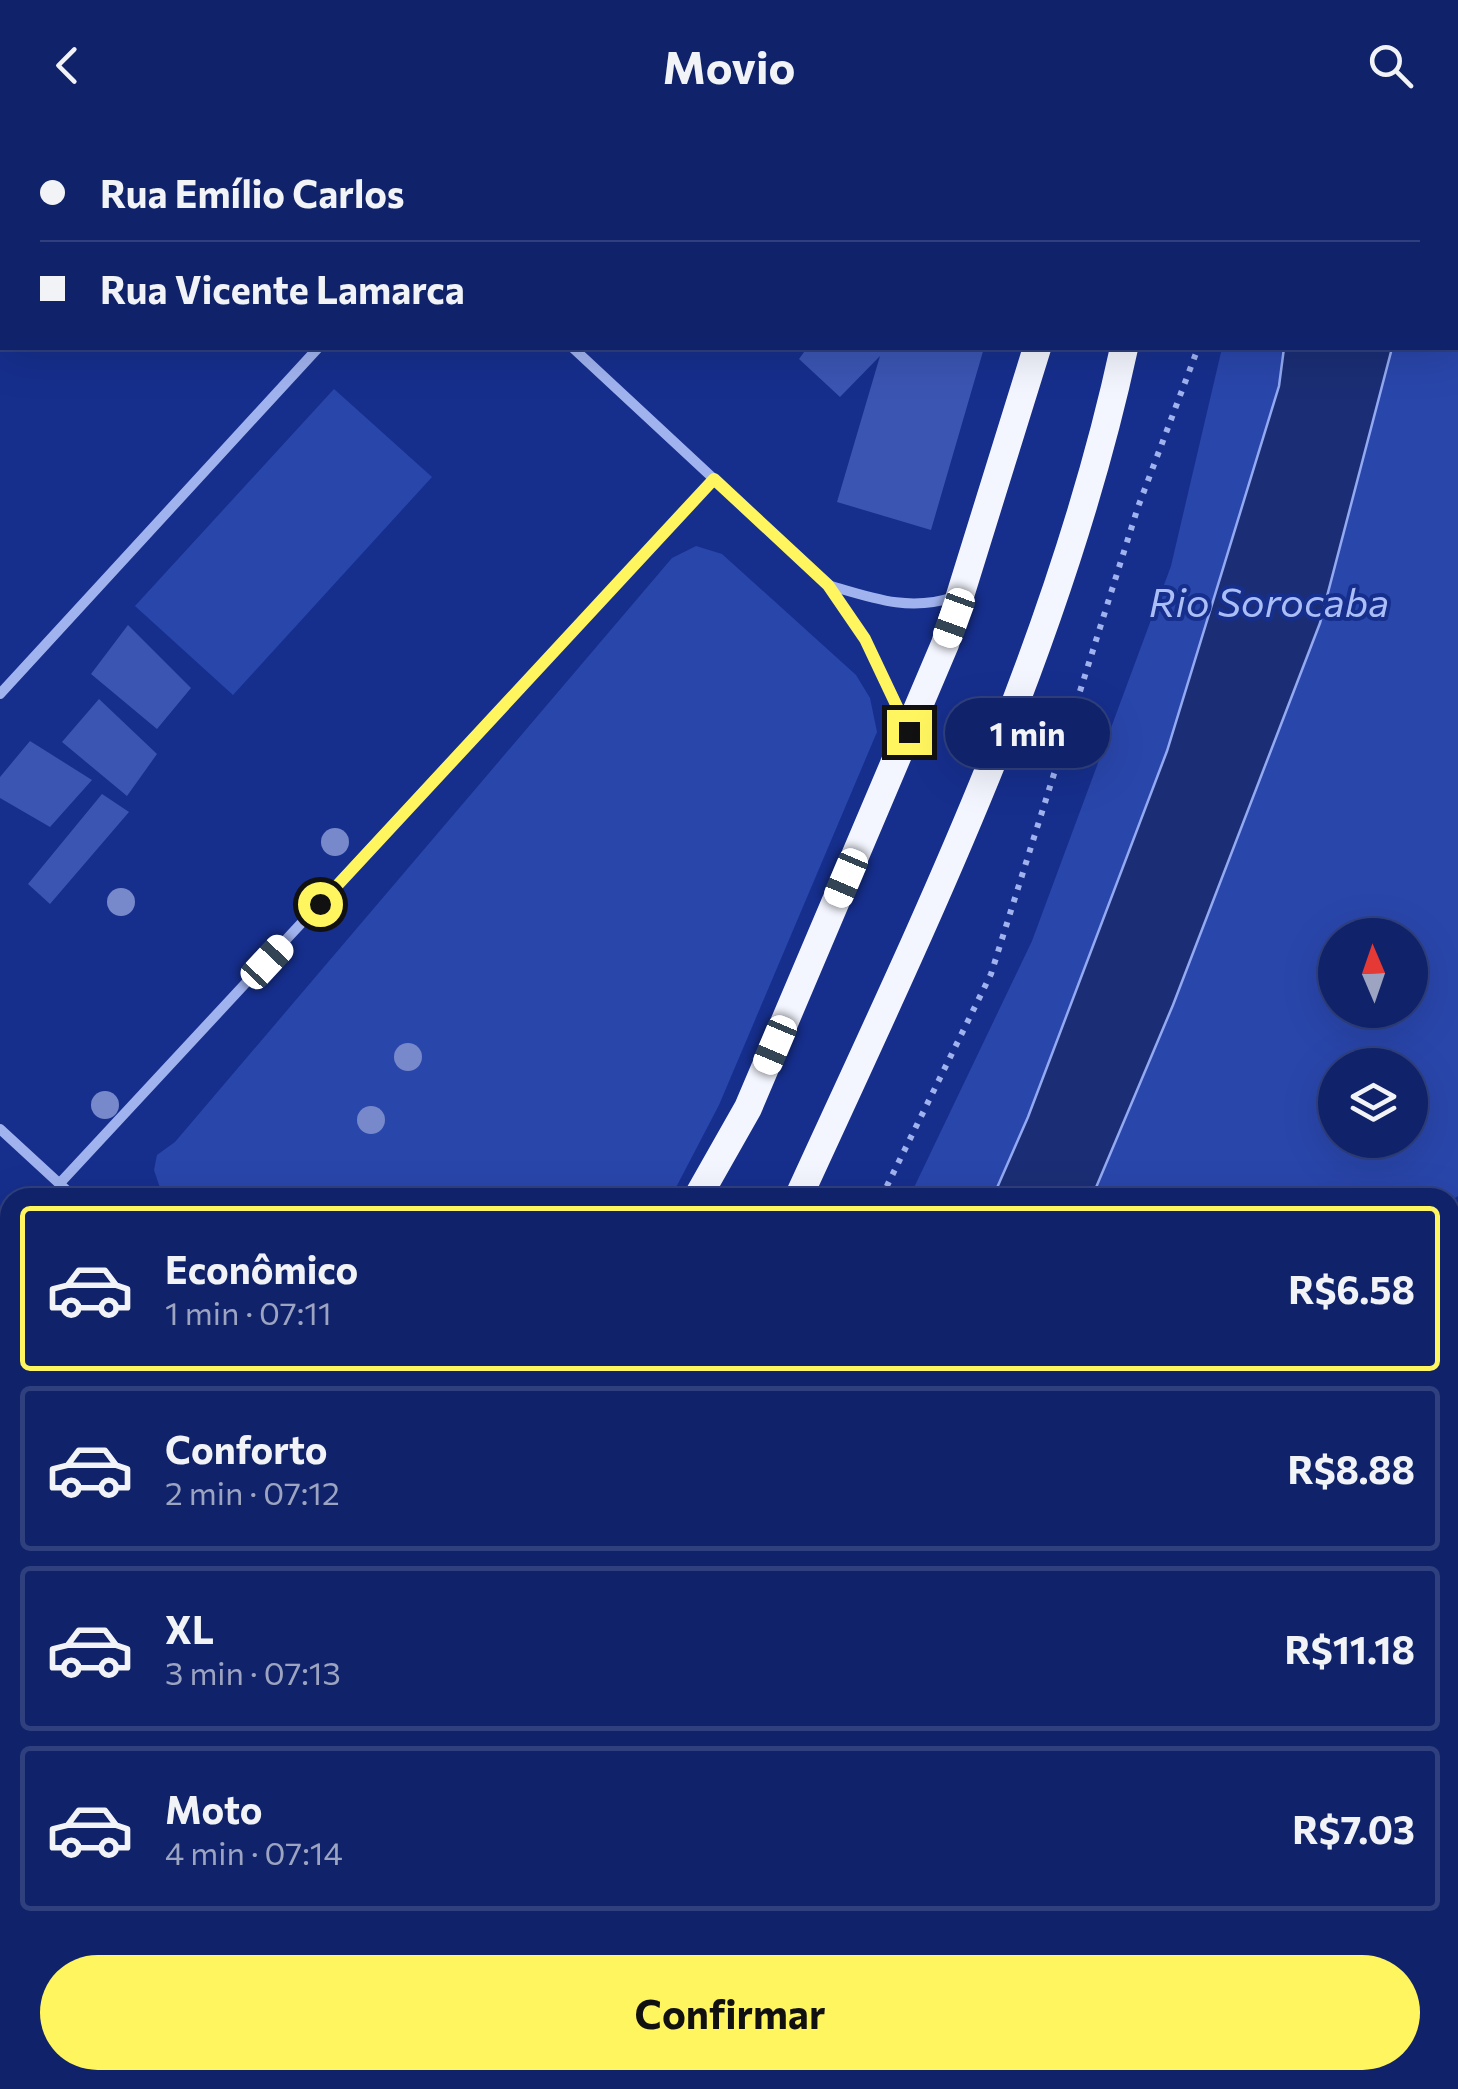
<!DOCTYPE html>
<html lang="pt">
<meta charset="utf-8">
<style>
:root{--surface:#10236a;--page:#1e2f72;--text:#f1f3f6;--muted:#9ca4c1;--line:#30407e;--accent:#fff55f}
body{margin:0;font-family:Commissioner,sans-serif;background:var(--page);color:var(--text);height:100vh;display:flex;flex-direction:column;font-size:38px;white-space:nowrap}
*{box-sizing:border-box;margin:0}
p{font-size:32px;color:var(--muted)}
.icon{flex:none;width:55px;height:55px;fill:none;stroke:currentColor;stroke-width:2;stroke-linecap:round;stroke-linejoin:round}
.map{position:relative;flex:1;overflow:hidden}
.sheet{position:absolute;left:0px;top:1058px;width:1460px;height:902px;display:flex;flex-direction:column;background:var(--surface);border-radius:30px 30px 0 0;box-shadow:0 10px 40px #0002,0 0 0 2px var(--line)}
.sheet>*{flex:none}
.guide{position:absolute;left:0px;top:0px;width:1460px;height:220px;box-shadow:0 10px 40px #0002,0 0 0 2px var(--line);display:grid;align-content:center;height:220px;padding:0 40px;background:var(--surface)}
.needle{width:65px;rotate:358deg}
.controls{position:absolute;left:1318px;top:788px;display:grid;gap:20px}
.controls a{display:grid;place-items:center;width:110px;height:110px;border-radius:50%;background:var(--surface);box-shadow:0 10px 40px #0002,0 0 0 2px var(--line);font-size:50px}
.end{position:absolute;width:45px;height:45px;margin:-22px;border:12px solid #fff55f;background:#111;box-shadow:0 0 0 5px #111}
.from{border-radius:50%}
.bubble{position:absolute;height:70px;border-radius:35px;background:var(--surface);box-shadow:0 10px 40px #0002,0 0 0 2px var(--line);font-size:32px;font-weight:700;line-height:70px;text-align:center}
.car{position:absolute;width:30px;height:60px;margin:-30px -15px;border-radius:12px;box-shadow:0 0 8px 2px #0007;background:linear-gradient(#fff 24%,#345 0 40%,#fff 0 76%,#345 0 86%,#fff 0)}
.guide b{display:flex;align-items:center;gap:35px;height:95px;font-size:38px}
.guide b+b{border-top:2px solid var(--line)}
.guide i{width:25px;height:25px;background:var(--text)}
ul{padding:18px 0 0;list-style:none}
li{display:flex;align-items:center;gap:30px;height:165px;margin:0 20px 15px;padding:0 20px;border:5px solid var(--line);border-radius:10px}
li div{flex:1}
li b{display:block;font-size:38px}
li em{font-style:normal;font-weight:700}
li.on{border-color:var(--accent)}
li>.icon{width:90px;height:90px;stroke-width:1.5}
.primary-button{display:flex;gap:20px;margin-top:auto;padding:20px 40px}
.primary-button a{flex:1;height:115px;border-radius:60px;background:var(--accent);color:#111;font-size:40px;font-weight:700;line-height:115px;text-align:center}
header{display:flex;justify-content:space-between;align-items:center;height:130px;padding:0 40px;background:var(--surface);font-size:45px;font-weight:700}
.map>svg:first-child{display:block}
.green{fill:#2946ab;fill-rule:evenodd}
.water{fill:#1b2e75;stroke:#93aaf2;stroke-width:2.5}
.building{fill:#3b55b3}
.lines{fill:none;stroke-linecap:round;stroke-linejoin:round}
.path{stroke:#a1b3ef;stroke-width:6;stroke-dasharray:5 8;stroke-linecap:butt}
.minor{stroke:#a1b3ef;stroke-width:10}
.secondary{stroke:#ced8fb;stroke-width:20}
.trunk{stroke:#f4f6ff;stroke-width:28}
.tree{fill:#7789ca}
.route{stroke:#fff55f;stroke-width:12}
.labels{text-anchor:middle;stroke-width:8;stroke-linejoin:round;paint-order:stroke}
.water-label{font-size:40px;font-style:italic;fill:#acbef6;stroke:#162f8d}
</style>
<header><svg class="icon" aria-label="back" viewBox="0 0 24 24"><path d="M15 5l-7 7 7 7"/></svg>Movio<svg class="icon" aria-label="search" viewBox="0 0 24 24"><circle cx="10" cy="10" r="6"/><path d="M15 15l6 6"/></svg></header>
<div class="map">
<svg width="1458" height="1959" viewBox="0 0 1458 1959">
<rect width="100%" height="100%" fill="#162f8d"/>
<path class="green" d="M1262 0H1458V1066L1450 1071V1068H909L1032 811 1171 436 1222 218H1458V2ZM1335 805H1410V880H1335ZM1335 935H1410V1010H1335Z
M334 259 432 347 233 565 135 476Z
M696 416 722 424 856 545 870 568 877 602 719 975 671 1067H163L154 1040 157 1025 175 1012 672 428Z
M10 1908V1950H370L358 1959H0V1915Z"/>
<path class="water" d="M1284 218H1392L1320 493 1173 875 1092 1067H993L1028 987 1167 621 1279 256Z
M37 1950H233L221 1959H24Z"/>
<path class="building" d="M807 218H984L931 400 837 372 880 226 840 267 799 229Z
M128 495 191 558 157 599 91 544Z
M99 569 157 624 127 666 62 612Z
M30 611 92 650 50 697 0 668V647Z
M102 664 129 682 50 774 28 754Z
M10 1444V1521L0 1532V1454Z"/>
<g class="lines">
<path class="path" d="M1228 2 1229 0
M881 1068 991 844 1138 377 1198 218
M0 1904 10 1897"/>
<path class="minor" d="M337 0 340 2
M889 0 892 2
M9 2 11 0
M515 2 517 0
M0 12 2 9
M573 218 828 455
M0 564 318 218
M905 592 865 509 828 455C872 468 909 482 954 467
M0 999 75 1068
M60 1053 714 349
M0 1110 10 1119
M0 1668 7 1697 3 1736
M576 1959 586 1950"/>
<path class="secondary" d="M1450 1781 1458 1773
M1450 1837 1458 1829
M1283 1959 1291 1950
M1336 1959 1345 1950"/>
<path class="trunk" d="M1080 2V0
M1171 2V0
M697 1068 748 978 945 514 1037 218
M798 1068C924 793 1060 515 1124 218
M0 1746 10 1739
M0 1825 10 1818"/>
</g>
<g class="tree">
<circle cx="335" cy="712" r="14"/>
<circle cx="121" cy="772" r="14"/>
<circle cx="408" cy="927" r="14"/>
<circle cx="105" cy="975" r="14"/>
<circle cx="371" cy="990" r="14"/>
</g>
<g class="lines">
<path class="route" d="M320 774 714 349 828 455 865 509 909 602"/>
</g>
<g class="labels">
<g class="water-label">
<text x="1269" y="487">Rio Sorocaba</text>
</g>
</g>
</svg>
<div class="controls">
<a><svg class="needle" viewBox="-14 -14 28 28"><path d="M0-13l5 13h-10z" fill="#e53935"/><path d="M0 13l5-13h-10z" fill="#9ca4c1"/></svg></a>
<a><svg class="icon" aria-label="layers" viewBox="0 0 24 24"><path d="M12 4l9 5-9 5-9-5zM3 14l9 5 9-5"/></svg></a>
</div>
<i class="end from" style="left:320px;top:774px"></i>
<i class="end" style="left:909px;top:602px"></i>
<div class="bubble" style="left:945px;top:568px;width:165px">1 min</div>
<i class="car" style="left:954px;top:488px;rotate:200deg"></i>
<i class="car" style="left:846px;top:748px;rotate:203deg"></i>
<i class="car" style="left:267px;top:832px;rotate:43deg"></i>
<i class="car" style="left:775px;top:915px;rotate:203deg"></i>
<div class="guide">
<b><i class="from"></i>Rua Emílio Carlos</b>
<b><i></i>Rua Vicente Lamarca</b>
</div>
<section class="sheet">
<ul>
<li class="on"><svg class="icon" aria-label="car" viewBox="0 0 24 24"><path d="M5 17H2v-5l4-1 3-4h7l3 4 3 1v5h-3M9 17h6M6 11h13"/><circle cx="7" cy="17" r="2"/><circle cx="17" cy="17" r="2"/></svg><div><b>Econômico</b><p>1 min · 07:11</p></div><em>R$6.58</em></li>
<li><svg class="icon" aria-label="car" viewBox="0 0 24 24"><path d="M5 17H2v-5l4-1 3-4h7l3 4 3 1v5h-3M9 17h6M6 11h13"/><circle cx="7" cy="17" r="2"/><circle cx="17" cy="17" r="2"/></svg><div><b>Conforto</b><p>2 min · 07:12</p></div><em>R$8.88</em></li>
<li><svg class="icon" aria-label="car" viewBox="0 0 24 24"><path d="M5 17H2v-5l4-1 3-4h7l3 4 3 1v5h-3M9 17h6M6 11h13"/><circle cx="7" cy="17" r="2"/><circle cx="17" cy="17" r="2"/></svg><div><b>XL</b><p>3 min · 07:13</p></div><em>R$11.18</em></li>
<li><svg class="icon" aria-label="car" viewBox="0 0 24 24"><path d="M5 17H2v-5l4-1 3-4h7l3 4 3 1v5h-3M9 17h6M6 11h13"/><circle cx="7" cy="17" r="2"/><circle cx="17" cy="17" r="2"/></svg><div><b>Moto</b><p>4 min · 07:14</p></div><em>R$7.03</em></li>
</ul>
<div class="primary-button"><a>Confirmar</a></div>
</section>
</div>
